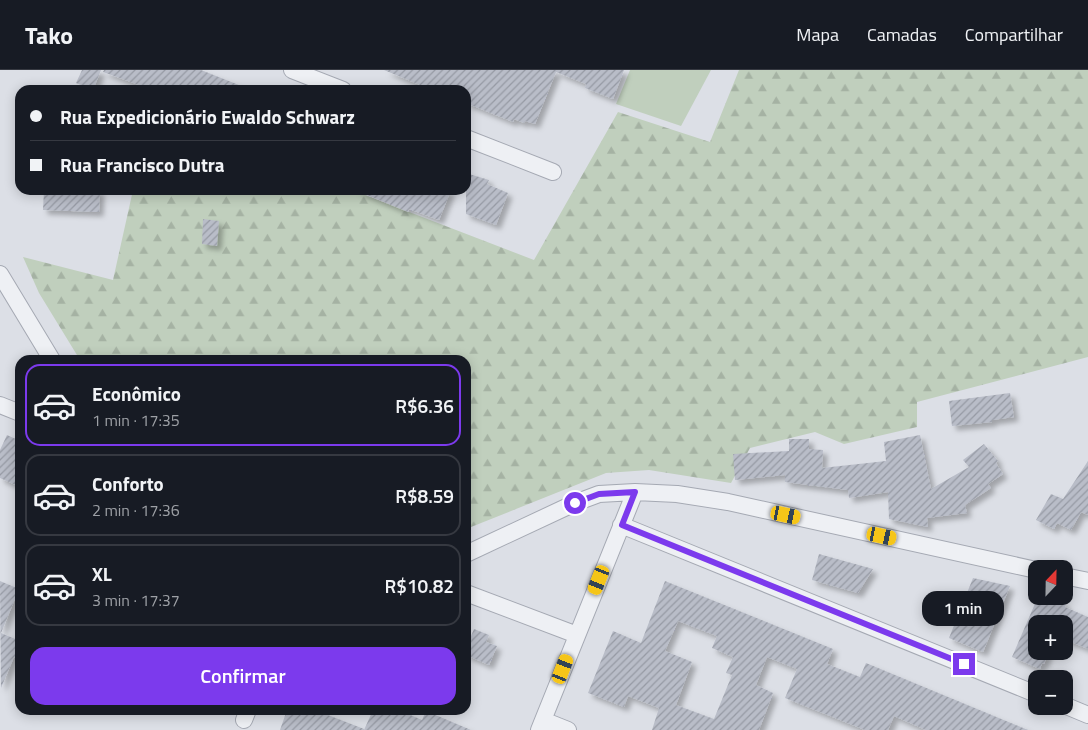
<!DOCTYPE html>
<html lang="pt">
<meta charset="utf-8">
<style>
:root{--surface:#171b24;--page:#20242c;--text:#f1f3f6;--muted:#9ea1a6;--line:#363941;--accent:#7c3aed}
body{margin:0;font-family:"Titillium Web",sans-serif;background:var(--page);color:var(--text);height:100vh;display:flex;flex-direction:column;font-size:19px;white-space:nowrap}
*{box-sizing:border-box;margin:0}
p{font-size:16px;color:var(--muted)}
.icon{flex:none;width:28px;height:28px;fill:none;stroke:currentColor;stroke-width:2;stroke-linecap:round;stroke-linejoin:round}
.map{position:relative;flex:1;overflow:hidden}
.panel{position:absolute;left:15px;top:285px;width:456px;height:360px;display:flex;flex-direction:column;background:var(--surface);border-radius:15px;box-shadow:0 2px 12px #0003}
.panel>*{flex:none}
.top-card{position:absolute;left:15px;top:15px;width:456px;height:110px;border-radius:15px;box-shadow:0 2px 12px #0003;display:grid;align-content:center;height:110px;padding:0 15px;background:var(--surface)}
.needle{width:32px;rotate:22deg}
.buttons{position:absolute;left:1028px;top:490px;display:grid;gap:10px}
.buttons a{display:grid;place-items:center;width:45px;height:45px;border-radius:10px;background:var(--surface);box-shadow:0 2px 12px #0003;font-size:25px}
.end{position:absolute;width:22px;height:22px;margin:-11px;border:6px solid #7c3aed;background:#fff;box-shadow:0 0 0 2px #fff}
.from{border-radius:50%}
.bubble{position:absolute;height:35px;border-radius:15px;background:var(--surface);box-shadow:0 2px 12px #0003;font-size:16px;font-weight:600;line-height:35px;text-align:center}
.car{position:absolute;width:15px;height:30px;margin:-15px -8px;border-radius:6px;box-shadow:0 0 4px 1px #0007;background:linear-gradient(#f5c518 24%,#345 0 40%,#f5c518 0 76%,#345 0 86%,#f5c518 0)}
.top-card b{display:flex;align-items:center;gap:18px;height:48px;font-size:19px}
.top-card b+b{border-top:1px solid var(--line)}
.top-card i{width:12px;height:12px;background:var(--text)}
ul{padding:9px 0 0;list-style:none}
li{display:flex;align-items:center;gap:15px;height:82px;margin:0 10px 8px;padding:0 5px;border:2px solid var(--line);border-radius:15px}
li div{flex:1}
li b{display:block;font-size:19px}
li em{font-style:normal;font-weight:600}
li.on{border-color:var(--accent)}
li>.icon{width:45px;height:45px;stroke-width:1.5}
.action{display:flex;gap:10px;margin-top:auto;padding:10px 15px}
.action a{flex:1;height:58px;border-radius:15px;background:var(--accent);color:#fff;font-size:20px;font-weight:600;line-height:58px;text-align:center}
header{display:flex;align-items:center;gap:30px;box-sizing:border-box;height:70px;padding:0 25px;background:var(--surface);border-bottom:1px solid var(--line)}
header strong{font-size:24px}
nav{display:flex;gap:28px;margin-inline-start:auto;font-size:18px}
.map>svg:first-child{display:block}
.forest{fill:url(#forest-firs)}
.park{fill:#c0cfbd}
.building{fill:url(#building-hatch);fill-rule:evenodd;filter:url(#shadow)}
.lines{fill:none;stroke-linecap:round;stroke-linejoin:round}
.street-casing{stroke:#a5a9b3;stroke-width:18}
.street{stroke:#eef0f4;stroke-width:16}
.route{stroke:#7c3aed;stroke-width:6}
</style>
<header>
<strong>Tako</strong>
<nav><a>Mapa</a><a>Camadas</a><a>Compartilhar</a></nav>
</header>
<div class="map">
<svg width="1088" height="660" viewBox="0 0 1088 660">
<defs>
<pattern id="forest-firs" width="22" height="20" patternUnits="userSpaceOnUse" patternTransform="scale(1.25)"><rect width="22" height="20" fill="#c0cfbd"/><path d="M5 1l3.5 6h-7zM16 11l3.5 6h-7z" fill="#a5b2a3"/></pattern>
<pattern id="building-hatch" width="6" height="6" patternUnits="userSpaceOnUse" patternTransform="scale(1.25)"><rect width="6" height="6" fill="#b9bdc8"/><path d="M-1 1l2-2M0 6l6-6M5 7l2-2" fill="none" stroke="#969aa4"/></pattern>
<filter id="shadow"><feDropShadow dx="4.5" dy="4.5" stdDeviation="2.5" flood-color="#0004"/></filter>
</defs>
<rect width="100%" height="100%" fill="#dcdfe6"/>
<path class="forest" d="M739 0H1088V287L917 332V357L844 374 815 362 750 378 731 413 649 400 606 403 466 459V290H80L39 223 23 187 113 210 133 120H352L534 190 618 42 710 72Z"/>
<path class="park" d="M630 0H711L681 56 616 34Z"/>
<path class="building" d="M82 0H101L93 20 76 13Z
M104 0H201L249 19V20H153L103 2Z
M384 0H624L613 29 585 18 586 14 556 2 535 54 525 51 524 53 514 49 513 52 466 33V20H432Z
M466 103 489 110 487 114 508 123 496 155 466 144Z
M44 120H100L99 142 43 140Z
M355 120H451L439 150 409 139 408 142Z
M203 149 219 151 217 176 202 174Z
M1010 323 1014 347 992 350V352L952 356 949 331Z
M7 365 20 371V417L0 408V380Z
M920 365 931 419 969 397 963 390 984 374 998 391 996 393 1003 404 988 414 991 418 965 435 967 443 927 448 928 457 889 449 888 422 849 428 848 420 785 412V405L735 410 733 384 789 381V369H809V379L823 380 822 398 886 391 884 372Z
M1088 391V445L1081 442 1071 460 1057 453 1054 459 1036 450 1051 424 1063 429Z
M819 484 873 499 858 523 812 510Z
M973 508 1010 516 983 582 949 568Z
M0 511 19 519 1 563 20 571V589L14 587 1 618Z
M665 511 833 579 827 594 860 607 866 593 1028 660H926L894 646 888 660H865L785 628 797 599 767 587 756 615 773 623 759 660H652L659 638 628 626 624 637 588 623 613 561 641 573ZM678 551 717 566 712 578 733 587 726 603 732 605 714 649 676 635 692 592 665 581Z
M1051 528 1066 534 1065 537 1088 547V579L1064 569V554H1036V581H1049L1044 594 1042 593 1040 599 1012 587 1037 529 1049 534Z
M474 559 489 565 486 572 497 576 489 595 466 585V578Z
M287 640H315L364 659V660H280Z
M373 640H399L422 650 426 641 471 660H364Z"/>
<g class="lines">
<defs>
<path id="street" d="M292 0 343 20
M466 68 553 102
M0 204 52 290
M0 335 20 343
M621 455 1036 624
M466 484 575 433 599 424 635 422 677 424 728 432 1036 500
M1064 506 1088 511
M466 523 577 565
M1064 635 1088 645
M244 650 248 640
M543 650 568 660
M539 660 635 422"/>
</defs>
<use href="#street" class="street-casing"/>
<use href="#street" class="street"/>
</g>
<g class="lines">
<path class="route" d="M575 433 599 424 635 422 622 455 964 594"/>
</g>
</svg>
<div class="buttons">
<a><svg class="needle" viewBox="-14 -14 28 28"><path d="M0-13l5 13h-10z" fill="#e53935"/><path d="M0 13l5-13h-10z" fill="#9ea1a6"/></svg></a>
<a>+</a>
<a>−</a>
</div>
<i class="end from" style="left:575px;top:433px"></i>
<i class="end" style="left:964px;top:594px"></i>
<div class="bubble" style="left:922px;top:521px;width:82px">1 min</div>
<i class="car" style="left:786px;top:445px;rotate:102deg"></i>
<i class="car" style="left:882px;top:466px;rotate:102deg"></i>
<i class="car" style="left:599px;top:510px;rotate:202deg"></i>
<i class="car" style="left:563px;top:599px;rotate:21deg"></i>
<div class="top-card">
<b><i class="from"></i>Rua Expedicionário Ewaldo Schwarz</b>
<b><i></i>Rua Francisco Dutra</b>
</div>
<section class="panel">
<ul>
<li class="on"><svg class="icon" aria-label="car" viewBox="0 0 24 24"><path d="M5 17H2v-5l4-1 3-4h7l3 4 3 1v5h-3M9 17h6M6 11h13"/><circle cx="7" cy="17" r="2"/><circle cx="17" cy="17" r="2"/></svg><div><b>Econômico</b><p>1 min · 17:35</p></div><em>R$6.36</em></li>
<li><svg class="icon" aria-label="car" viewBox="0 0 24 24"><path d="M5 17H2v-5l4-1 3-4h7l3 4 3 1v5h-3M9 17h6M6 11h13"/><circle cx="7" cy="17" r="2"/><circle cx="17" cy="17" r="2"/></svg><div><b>Conforto</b><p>2 min · 17:36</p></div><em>R$8.59</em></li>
<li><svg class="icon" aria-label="car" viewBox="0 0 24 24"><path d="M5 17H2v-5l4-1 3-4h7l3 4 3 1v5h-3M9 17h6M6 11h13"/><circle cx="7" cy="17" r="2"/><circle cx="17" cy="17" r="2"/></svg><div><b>XL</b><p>3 min · 17:37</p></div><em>R$10.82</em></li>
</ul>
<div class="action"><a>Confirmar</a></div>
</section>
</div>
